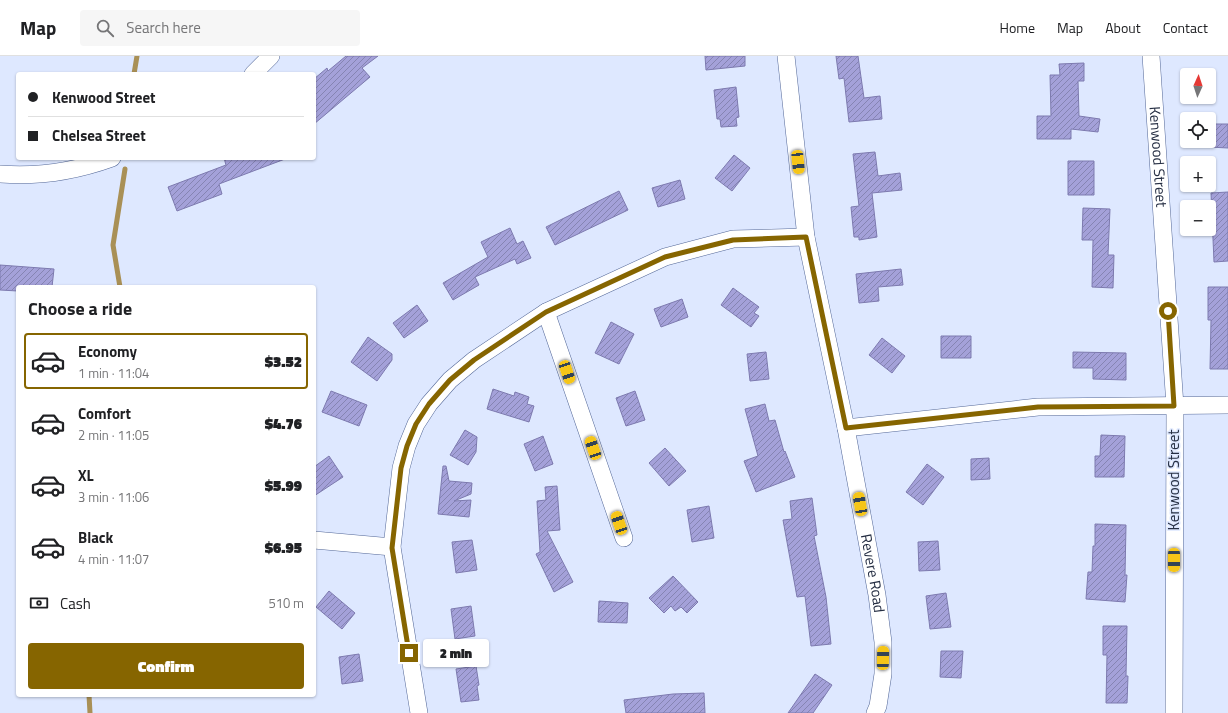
<!DOCTYPE html>
<meta charset="utf-8">
<style>
:root{--surface:#fff;--page:#f6f6f6;--text:#202124;--muted:#757577;--line:#e0e0e0;--accent:#866500}
body{margin:0;font-family:"Titillium Web",sans-serif;background:var(--page);color:var(--text);height:100vh;display:flex;flex-direction:column;font-size:15px;white-space:nowrap}
*{box-sizing:border-box;margin:0}
p{font-size:13px;color:var(--muted)}
.icon{flex:none;width:22px;height:22px;fill:none;stroke:currentColor;stroke-width:2;stroke-linecap:round;stroke-linejoin:round}
.map{position:relative;flex:1;overflow:hidden}
.drawer{position:absolute;left:16px;top:229px;width:300px;height:412px;display:flex;flex-direction:column;background:var(--surface);border-radius:4px;box-shadow:0 1px 3px #0004}
.drawer>*{flex:none}
.guide{position:absolute;left:16px;top:16px;width:300px;height:88px;border-radius:4px;box-shadow:0 1px 3px #0004;display:grid;align-content:center;height:88px;padding:0 12px;background:var(--surface)}
.needle{width:26px;rotate:3deg}
.tools{position:absolute;left:1180px;top:12px;display:grid;gap:8px}
.tools a{display:grid;place-items:center;width:36px;height:36px;border-radius:4px;background:var(--surface);box-shadow:0 1px 3px #0004;font-size:20px}
.end{position:absolute;width:18px;height:18px;margin:-9px;border:5px solid #866500;background:#fff;box-shadow:0 0 0 2px #fff}
.from{border-radius:50%}
.bubble{position:absolute;height:28px;border-radius:4px;background:var(--surface);box-shadow:0 1px 3px #0004;font-size:13px;font-weight:800;line-height:28px;text-align:center}
.car{position:absolute;width:12px;height:24px;margin:-12px -6px;border-radius:5px;box-shadow:0 0 3px 1px #0007;background:linear-gradient(#f5c518 24%,#345 0 40%,#f5c518 0 76%,#345 0 86%,#f5c518 0)}
.guide b{display:flex;align-items:center;gap:14px;height:38px;font-size:15px}
.guide b+b{border-top:1px solid var(--line)}
.guide i{width:10px;height:10px;background:var(--text)}
ul{padding:0;list-style:none}
li{display:flex;align-items:center;gap:12px;height:56px;margin:0 8px 6px;padding:0 4px;border:2px solid transparent;border-radius:4px}
li div{flex:1}
li b{display:block;font-size:15px}
li em{font-style:normal;font-weight:800}
li.active{border-color:var(--accent)}
li>.icon{width:36px;height:36px;stroke-width:1.5}
h2{padding:0 12px;font-size:18px;line-height:48px}
.pay{display:flex;align-items:center;gap:10px;height:44px;padding:0 12px;font-size:15px}
.pay p{margin-inline-start:auto}
.cta{display:flex;gap:8px;margin-top:auto;padding:8px 12px}
.cta a{flex:1;height:46px;border-radius:4px;background:var(--accent);color:#fff;font-size:16px;font-weight:800;line-height:46px;text-align:center}
header{display:flex;align-items:center;gap:24px;box-sizing:border-box;height:56px;padding:0 20px;background:var(--surface);border-bottom:1px solid var(--line)}
header strong{font-size:19px}
nav{display:flex;gap:22px;margin-inline-start:auto;font-size:14px}
.search{width:280px;height:36px;background:var(--page);display:flex;align-items:center;gap:10px;box-sizing:border-box;padding:0 14px;border-radius:4px;color:var(--muted);font-size:15px}
.map>svg:first-child{display:block}
.lines{fill:none;stroke-linecap:round;stroke-linejoin:round}
.stream{stroke:#a99056;stroke-width:5}
.building{fill:url(#building-hatch);stroke:#7d7aaf}
.minor-casing{stroke:#546898;stroke-width:18}
.minor{stroke:#fff;stroke-width:17}
.route{stroke:#866500;stroke-width:5}
.labels{text-anchor:middle;stroke-width:3;stroke-linejoin:round;paint-order:stroke}
.street-label{font-size:15px;fill:#252e43;stroke:#dee8ff}
</style>
<header>
<strong>Map</strong>
<div class="search"><svg class="icon" aria-label="search" viewBox="0 0 24 24"><circle cx="10" cy="10" r="6"/><path d="M15 15l6 6"/></svg>Search here</div>
<nav><a>Home</a><a>Map</a><a>About</a><a>Contact</a></nav>
</header>
<div class="map">
<svg width="1228" height="657" viewBox="0 0 1228 657">
<defs>
<pattern id="building-hatch" width="6" height="6" patternUnits="userSpaceOnUse"><rect width="6" height="6" fill="#a4a1d9"/><path d="M-1 1l2-2M0 6l6-6M5 7l2-2" fill="none" stroke="#8584b2"/></pattern>
</defs>
<rect width="100%" height="100%" fill="#dee8ff"/>
<g class="lines">
<path class="stream" d="M134 18 137 0
M120 231 113 189 125 113
M89 639 90 657"/>
</g>
<path class="building" d="M346 0H378L362 12 370 21 314 68V23L327 12 328 15Z
M705 0H745V10L706 14Z
M836 0H858L864 42 880 40 882 63 849 66 844 22 839 23Z
M1084 7V25H1078L1079 60 1100 63 1098 76 1071 73V83H1037V60H1051L1050 19H1060L1059 8Z
M736 31 739 61 736 62 737 70 721 71 720 63H717L714 34Z
M1209 68H1228V92L1209 91Z
M875 96 878 120 900 117 902 134 872 137 877 181 859 184V181H854L851 151 859 150 853 98Z
M734 99 750 112 732 135 715 122Z
M224 102H285V103L219 128 222 138 177 155 168 131 226 109Z
M1068 105H1094V139H1068Z
M680 124 685 143 658 151 652 132Z
M619 135 628 154 555 189 546 171Z
M1228 136V205L1214 206 1211 137Z
M1083 152 1110 153 1108 199H1114L1113 232 1092 231 1093 184H1082Z
M510 172 517 188 523 185 531 202 517 208 515 203 475 221 479 229 453 244 443 227 488 201 481 186Z
M0 209 54 213 52 231H18V235L0 234Z
M901 213 903 229 878 231 879 245 859 247 856 218Z
M1208 231H1228V313H1210L1211 264H1208Z
M733 232 759 251 754 257 759 260 751 271 721 249Z
M682 243 688 261 661 271 654 253Z
M417 249 428 265 404 282 393 267Z
M611 266 634 278 619 308 595 297Z
M941 280H971V302H941Z
M368 281 392 298V304L377 325 351 306Z
M882 282 905 300 892 317 869 299Z
M766 296 769 323 750 325 747 298Z
M1073 296 1126 297V324L1093 323V312H1073Z
M493 333 514 340 515 336 529 341 527 348 534 350 529 366 487 353Z
M331 335 367 349 359 370 322 356Z
M635 335 645 364 626 370 616 342Z
M765 348 769 365 775 364 784 396 785 395 795 421 756 436 744 405 758 400 745 353Z
M465 374 477 381 476 396 468 409 450 399Z
M1101 379 1125 380 1124 421H1095V400H1100Z
M543 380 553 408 535 415 524 388Z
M665 392 686 415 669 430 649 407Z
M329 400 343 421 314 440V411Z
M989 402 990 423 971 424V403Z
M927 408 944 421 923 449 906 436Z
M443 410H446L449 425 472 427 471 438 454 445 471 444 469 461 438 458Z
M557 430 560 474 547 475 573 526 554 536 536 498 540 496 537 445 546 444 545 431Z
M812 442 817 479 814 480 826 541 831 588 811 590 805 540 797 541 783 464 792 463 790 445Z
M709 450 714 482 692 486 687 454Z
M1095 468 1126 469 1125 519H1127L1125 546 1086 543 1088 516H1092L1093 490H1095Z
M472 484 477 514 456 517 452 486Z
M938 485 940 514 919 515 918 486Z
M673 520 698 546 687 557 681 551 675 555 671 550 664 557 649 542Z
M329 535 355 557 342 573 316 551Z
M946 537 951 571 930 573 926 540Z
M599 545 628 547 627 567 598 566Z
M471 550 475 580 455 583 451 553Z
M1103 570H1127L1126 620H1128L1127 647H1106L1107 599H1103Z
M941 595H963L961 622 940 621Z
M359 598 363 625 342 628 339 601Z
M476 610 479 629 477 630 479 644 461 646 456 613Z
M815 618 832 629 813 657H788Z
M704 637 705 657H626L624 644 673 638Z"/>
<g class="lines">
<defs>
<g id="minor">
<path id="s1" d="M786 0 806 181 846 372 877 539 883 586V618L878 650 875 657"/>
<path id="s2" d="M1151 0 1175 350 1174 657"/>
<path d="M253 18 271 0"/>
<path d="M0 118C37 121 76 115 112 102"/>
<path d="M546 256 624 482"/>
<path d="M846 372 1038 351 1228 349"/>
<path d="M314 484 392 491"/>
<path d="M419 657 392 491 401 412 407 390 416 368 429 348 450 324 474 304 546 256 665 201 733 183 806 181"/>
</g>
</defs>
<use href="#minor" class="minor-casing"/>
<use href="#minor" class="minor"/>
</g>
<g class="lines">
<path class="route" d="M409 597 392 492 401 412 407 390 416 368 429 348 450 324 474 304 546 256 665 201 733 184 806 181 846 372 1038 351 1174 350 1168 255"/>
</g>
<g class="labels">
<g class="street-label">
<text dy="5" stroke="none"><textPath href="#s2" startOffset="101">Kenwood Street</textPath></text>
<text transform="translate(1174 424) rotate(-90)" y="5">Kenwood Street</text>
<text dy="5" stroke="none"><textPath href="#s1" startOffset="525">Revere Road</textPath></text>
</g>
</g>
</svg>
<div class="tools">
<a><svg class="needle" viewBox="-14 -14 28 28"><path d="M0-13l5 13h-10z" fill="#e53935"/><path d="M0 13l5-13h-10z" fill="#757577"/></svg></a>
<a><svg class="icon" aria-label="locate" viewBox="0 0 24 24"><circle cx="12" cy="12" r="6"/><path d="M12 2v4M12 18v4M2 12h4M18 12h4"/></svg></a>
<a>+</a>
<a>−</a>
</div>
<i class="end from" style="left:1168px;top:255px"></i>
<i class="end" style="left:409px;top:597px"></i>
<div class="bubble" style="left:423px;top:583px;width:66px">2 min</div>
<i class="car" style="left:798px;top:106px;rotate:174deg"></i>
<i class="car" style="left:567px;top:316px;rotate:161deg"></i>
<i class="car" style="left:593px;top:392px;rotate:341deg"></i>
<i class="car" style="left:860px;top:448px;rotate:350deg"></i>
<i class="car" style="left:619px;top:467px;rotate:341deg"></i>
<i class="car" style="left:1174px;top:504px;rotate:180deg"></i>
<i class="car" style="left:883px;top:602px;rotate:1deg"></i>
<div class="guide">
<b><i class="from"></i>Kenwood Street</b>
<b><i></i>Chelsea Street</b>
</div>
<section class="drawer">
<h2>Choose a ride</h2>
<ul>
<li class="active"><svg class="icon" aria-label="car" viewBox="0 0 24 24"><path d="M5 17H2v-5l4-1 3-4h7l3 4 3 1v5h-3M9 17h6M6 11h13"/><circle cx="7" cy="17" r="2"/><circle cx="17" cy="17" r="2"/></svg><div><b>Economy</b><p>1 min · 11:04</p></div><em>$3.52</em></li>
<li><svg class="icon" aria-label="car" viewBox="0 0 24 24"><path d="M5 17H2v-5l4-1 3-4h7l3 4 3 1v5h-3M9 17h6M6 11h13"/><circle cx="7" cy="17" r="2"/><circle cx="17" cy="17" r="2"/></svg><div><b>Comfort</b><p>2 min · 11:05</p></div><em>$4.76</em></li>
<li><svg class="icon" aria-label="car" viewBox="0 0 24 24"><path d="M5 17H2v-5l4-1 3-4h7l3 4 3 1v5h-3M9 17h6M6 11h13"/><circle cx="7" cy="17" r="2"/><circle cx="17" cy="17" r="2"/></svg><div><b>XL</b><p>3 min · 11:06</p></div><em>$5.99</em></li>
<li><svg class="icon" aria-label="car" viewBox="0 0 24 24"><path d="M5 17H2v-5l4-1 3-4h7l3 4 3 1v5h-3M9 17h6M6 11h13"/><circle cx="7" cy="17" r="2"/><circle cx="17" cy="17" r="2"/></svg><div><b>Black</b><p>4 min · 11:07</p></div><em>$6.95</em></li>
</ul>
<div class="pay"><svg class="icon" aria-label="cash" viewBox="0 0 24 24"><path d="M3 7h18v10H3z"/><circle cx="12" cy="12" r="2"/></svg>Cash<p>510 m</p></div>
<div class="cta"><a>Confirm</a></div>
</section>
</div>
